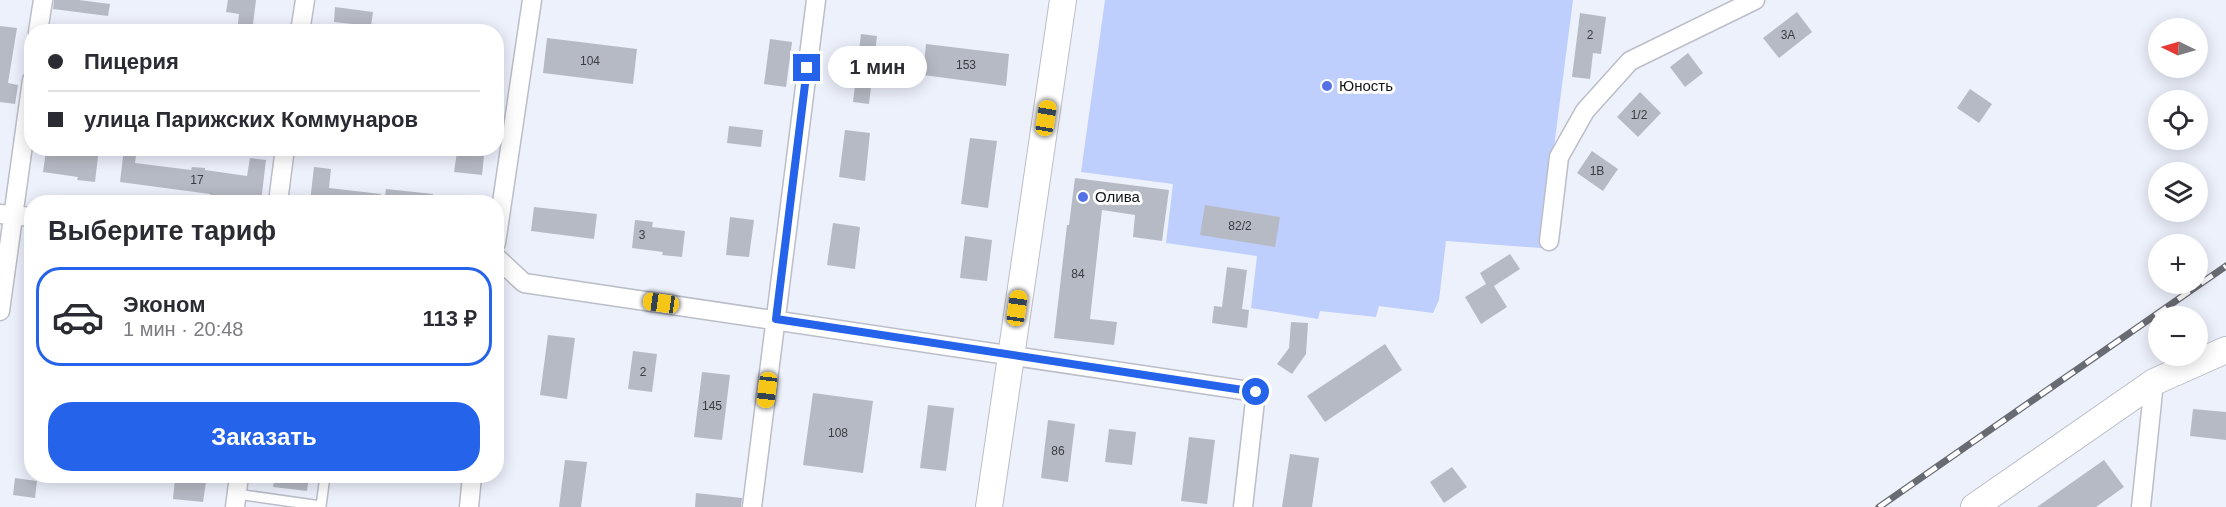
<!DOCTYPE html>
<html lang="ru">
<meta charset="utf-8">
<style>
:root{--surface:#fff;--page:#f7f7f7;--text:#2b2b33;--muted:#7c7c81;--line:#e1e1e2;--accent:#2563eb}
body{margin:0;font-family:Helvetica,sans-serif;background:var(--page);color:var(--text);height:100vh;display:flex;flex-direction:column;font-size:22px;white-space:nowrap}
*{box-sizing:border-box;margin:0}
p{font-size:20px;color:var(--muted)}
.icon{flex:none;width:33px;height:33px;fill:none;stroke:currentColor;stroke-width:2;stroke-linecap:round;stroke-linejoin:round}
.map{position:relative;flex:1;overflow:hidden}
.sheet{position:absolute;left:24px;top:195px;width:480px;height:288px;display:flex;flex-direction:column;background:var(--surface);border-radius:24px;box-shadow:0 3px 15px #0003}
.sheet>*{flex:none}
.top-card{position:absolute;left:24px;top:24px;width:480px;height:132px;border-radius:24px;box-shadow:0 3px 15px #0003;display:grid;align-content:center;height:132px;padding:0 24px;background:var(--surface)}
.needle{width:39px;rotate:275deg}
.tools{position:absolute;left:2148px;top:18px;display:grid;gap:12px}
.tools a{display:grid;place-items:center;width:60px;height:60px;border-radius:50%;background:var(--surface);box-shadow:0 3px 15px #0003;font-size:30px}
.end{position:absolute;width:27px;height:27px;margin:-14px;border:8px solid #2563eb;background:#fff;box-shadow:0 0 0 3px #fff}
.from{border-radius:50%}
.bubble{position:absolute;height:42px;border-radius:21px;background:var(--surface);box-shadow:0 3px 15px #0003;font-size:20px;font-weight:600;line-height:42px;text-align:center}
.car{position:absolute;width:18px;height:36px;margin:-18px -9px;border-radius:8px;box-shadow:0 0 4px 2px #0007;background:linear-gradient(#f5c518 24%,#345 0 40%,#f5c518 0 76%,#345 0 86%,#f5c518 0)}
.top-card b{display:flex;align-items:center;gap:21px;height:57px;font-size:22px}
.top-card b+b{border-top:2px solid var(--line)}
.top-card i{width:15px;height:15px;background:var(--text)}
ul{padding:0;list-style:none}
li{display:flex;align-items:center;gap:18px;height:99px;margin:0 12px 9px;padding:0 12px;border:3px solid transparent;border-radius:24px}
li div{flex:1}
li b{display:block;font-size:22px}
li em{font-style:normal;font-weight:600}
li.active{border-color:var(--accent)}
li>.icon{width:54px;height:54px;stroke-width:1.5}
h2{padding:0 24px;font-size:27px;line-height:72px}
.primary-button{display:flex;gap:12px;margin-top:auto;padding:12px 24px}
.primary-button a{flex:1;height:69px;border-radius:24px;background:var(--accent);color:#fff;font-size:24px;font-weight:600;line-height:69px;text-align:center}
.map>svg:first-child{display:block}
.green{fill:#bfcffd}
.building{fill:#b6bac4}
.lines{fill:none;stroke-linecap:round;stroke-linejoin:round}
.lane-casing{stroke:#bbbec9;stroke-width:12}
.street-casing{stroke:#bbbec9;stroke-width:21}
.secondary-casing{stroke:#bbbec9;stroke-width:28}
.lane{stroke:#fff;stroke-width:9}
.street{stroke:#fff;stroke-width:18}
.secondary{stroke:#fff;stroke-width:26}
.rail-casing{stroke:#696b72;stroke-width:7}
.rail{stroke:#fff;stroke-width:4.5;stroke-dasharray:14;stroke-linecap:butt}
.route{stroke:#2563eb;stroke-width:8}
.poi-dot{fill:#5571e7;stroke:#fff;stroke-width:2}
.labels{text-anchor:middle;stroke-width:6;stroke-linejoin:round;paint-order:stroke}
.number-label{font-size:12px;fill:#3a3c42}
.poi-label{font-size:15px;fill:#111216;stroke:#fff;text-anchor:start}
</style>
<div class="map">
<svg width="2226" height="507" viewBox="0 0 2226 507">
<rect width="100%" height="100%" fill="#edf1fc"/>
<path class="green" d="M1105 0H1573L1541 248 1446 241 1439 300 1433 313 1379 306 1376 317 1320 311 1318 319 1251 308 1257 256 1166 243 1173 184 1081 172Z"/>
<path class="building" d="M54 0H79L110 4 108 16 53 9Z
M228 0H256L252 32H237L239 14 226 12Z
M335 7 373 12 371 26 334 22Z
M1797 12 1812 32 1779 58 1763 38Z
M1580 13 1606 17 1601 54 1593 53 1590 79 1572 77Z
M0 26 17 28 8 83 18 85 15 104 0 102Z
M861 34 877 36 869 104 853 102Z
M547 38 637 49 633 84 543 73Z
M770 39 792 42 786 87 764 84Z
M926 44 1009 54 1006 86 923 75Z
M1688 53 1703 73 1685 87 1670 67Z
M1970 89 1992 104 1979 123 1957 108Z
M1640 92 1661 113 1638 137 1617 117Z
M729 126 763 130 761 147 727 143Z
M845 130 870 133 865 181 839 177Z
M970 138 997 141 988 208 961 204Z
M81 148H99L95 182 77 180 78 177 43 172 46 151 80 155Z
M124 148H137L135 163 191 170 192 167 205 168V170L247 176 250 158 266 160 261 202 210 196V194L120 182Z
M1592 151 1618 169 1603 191 1577 173Z
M457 152 484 156 482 175 454 172Z
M314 167 331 169 329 188 381 194 380 202H310Z
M1075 178 1169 190 1162 241 1133 237 1135 215 1102 210 1090 319 1117 322 1114 345 1054 338 1067 225H1069Z
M386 189 433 194V202H384Z
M1205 205 1280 217 1275 247 1200 235Z
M534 207 597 214 594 239 531 231Z
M730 217 754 220 749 257 726 255Z
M635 220 653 222 652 227 685 231 682 257 662 255 663 252 632 248Z
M833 223 860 227 855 269 827 265Z
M965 236 992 240 987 281 960 278Z
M1510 254 1520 269 1494 286 1507 307 1481 324 1465 297 1486 284 1480 273Z
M1227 267 1247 270 1242 309 1249 310 1247 328 1212 323 1214 306 1222 307Z
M1291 322 1308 323 1306 354 1292 374 1277 364 1289 348Z
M548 335 575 338 567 399 540 395Z
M1385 344 1402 370 1325 422 1307 396Z
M633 351 657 354 652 392 628 389Z
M702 372 730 375 722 440 694 437Z
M813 393 873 401 863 473 803 465Z
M928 405 954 408 946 471 920 468Z
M2193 409 2226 412V440L2190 436Z
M1048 420 1075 424 1068 482 1041 478Z
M1109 429 1136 432 1132 465 1105 462Z
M1189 437 1215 440 1207 504 1181 501Z
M1290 454 1319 458 1312 507H1282Z
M565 460 587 462 581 507H559Z
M2104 460 2124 487 2096 507H2037Z
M1452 467 1467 487 1444 503 1430 482Z
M275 476H309L307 491 273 487Z
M15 478 37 481 35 498 13 495Z
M175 478 206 482 203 502 173 499Z
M696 493 742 498 741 507H695Z"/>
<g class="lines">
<defs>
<path id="lane" d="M237 494 321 506 325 476"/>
<path id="street" d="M38 32 43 0
M300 32 305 0
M278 202 285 148
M0 214 32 217
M1549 241 1559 157 1585 111 1630 61 1755 0
M496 243 532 0
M496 257 524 283 1256 392 1243 507
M0 311 32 80
M235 507 239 476
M469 507 472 476
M752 507 816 0
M2141 507 2154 382"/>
<path id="secondary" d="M989 507 1063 0
M1974 507 2154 382 2226 350"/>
</defs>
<use href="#lane" class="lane-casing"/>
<use href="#street" class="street-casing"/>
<use href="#secondary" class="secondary-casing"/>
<use href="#lane" class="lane"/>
<use href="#street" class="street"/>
<use href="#secondary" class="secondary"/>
<defs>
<path id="rail" d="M1879 507 2226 266"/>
</defs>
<use href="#rail" class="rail-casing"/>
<use href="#rail" class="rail"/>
</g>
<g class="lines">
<path class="route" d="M807 68 776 319 1256 392"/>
</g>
<g class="poi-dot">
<circle cx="1327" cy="86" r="6"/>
<circle cx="1083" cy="197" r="6"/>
</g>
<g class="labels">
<g class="number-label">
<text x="1590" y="39">2</text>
<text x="1788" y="39">3А</text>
<text x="590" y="65">104</text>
<text x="966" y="69">153</text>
<text x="1639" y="119">1/2</text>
<text x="1597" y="175">1В</text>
<text x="197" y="184">17</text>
<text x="1240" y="230">82/2</text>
<text x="642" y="239">3</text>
<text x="1078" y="278">84</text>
<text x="643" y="376">2</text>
<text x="712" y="410">145</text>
<text x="838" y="437">108</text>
<text x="1058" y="455">86</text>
</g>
<g class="poi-label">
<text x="1339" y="91">Юность</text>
<text x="1095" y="202">Олива</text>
</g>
</g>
</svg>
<div class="tools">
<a><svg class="needle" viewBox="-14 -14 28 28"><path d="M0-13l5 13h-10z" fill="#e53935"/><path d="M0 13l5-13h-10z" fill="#7c7c81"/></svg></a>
<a><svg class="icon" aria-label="locate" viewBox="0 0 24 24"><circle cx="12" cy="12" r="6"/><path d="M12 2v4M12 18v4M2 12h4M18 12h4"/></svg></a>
<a><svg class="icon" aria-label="layers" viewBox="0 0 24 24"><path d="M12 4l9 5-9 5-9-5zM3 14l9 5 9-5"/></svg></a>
<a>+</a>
<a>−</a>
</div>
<i class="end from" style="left:1256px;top:392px"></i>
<i class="end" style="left:807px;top:68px"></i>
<div class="bubble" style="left:828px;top:46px;width:99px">1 мин</div>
<i class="car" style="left:1046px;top:118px;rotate:9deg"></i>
<i class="car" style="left:661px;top:303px;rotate:278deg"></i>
<i class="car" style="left:1017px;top:308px;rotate:8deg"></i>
<i class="car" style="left:767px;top:390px;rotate:187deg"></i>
<div class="top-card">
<b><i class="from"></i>Пицерия</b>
<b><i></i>улица Парижских Коммунаров</b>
</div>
<section class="sheet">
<h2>Выберите тариф</h2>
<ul>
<li class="active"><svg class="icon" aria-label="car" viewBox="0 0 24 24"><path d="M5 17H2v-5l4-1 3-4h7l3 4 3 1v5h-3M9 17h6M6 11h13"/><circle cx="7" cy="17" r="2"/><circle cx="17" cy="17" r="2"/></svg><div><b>Эконом</b><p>1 мин · 20:48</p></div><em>113 ₽</em></li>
</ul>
<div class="primary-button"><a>Заказать</a></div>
</section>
</div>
